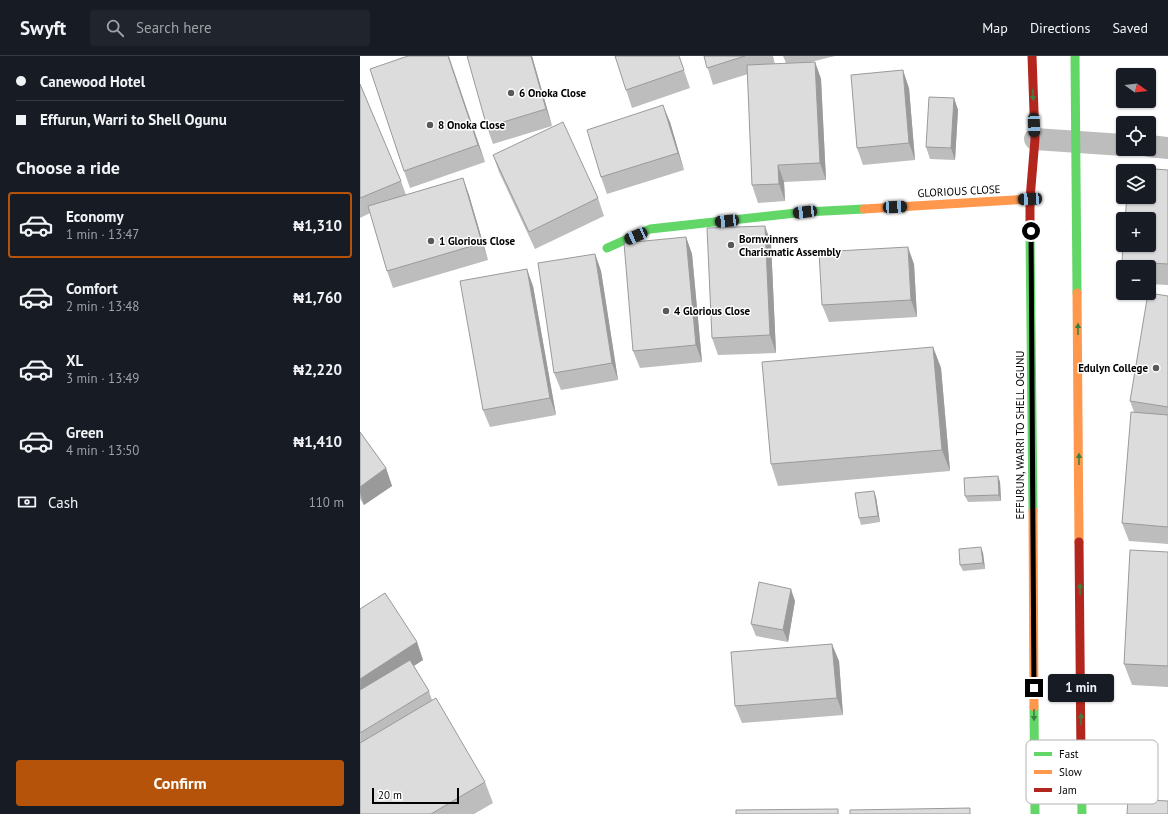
<!DOCTYPE html>
<meta charset="utf-8">
<style>
:root{--surface:#171b24;--page:#20242c;--text:#f1f3f6;--muted:#9ea1a6;--line:#363941;--accent:#b45309}
body{margin:0;font-family:"PT Sans",sans-serif;background:var(--page);color:var(--text);height:100vh;display:flex;flex-direction:column;font-size:15px;white-space:nowrap}
*{box-sizing:border-box;margin:0}
p{font-size:13px;color:var(--muted)}
.icon{flex:none;width:22px;height:22px;fill:none;stroke:currentColor;stroke-width:2;stroke-linecap:round;stroke-linejoin:round}
.map{position:relative;flex:1;overflow:hidden}
.panel{display:flex;flex-direction:column;background:var(--surface);width:360px}
.panel>*{flex:none}
.top-card{display:grid;align-content:center;height:88px;padding:0 16px;background:var(--surface)}
.needle{width:26px;rotate:105deg}
.controls{position:absolute;left:756px;top:12px;display:grid;gap:8px}
.controls a{display:grid;place-items:center;width:40px;height:40px;border-radius:4px;background:var(--surface);box-shadow:0 1px 3px #0004;font-size:20px}
.scale{position:absolute;left:12px;bottom:10px;width:87px;box-sizing:border-box;padding-left:4px;border:2px solid #000;border-top:0;font-size:11px;line-height:14px;white-space:nowrap;color:#000;-webkit-text-stroke:3px #fff;paint-order:stroke}
.end{position:absolute;width:18px;height:18px;margin:-9px;border:5px solid #000;background:#fff;box-shadow:0 0 0 2px #fff}
.from{border-radius:50%}
.bubble{position:absolute;height:28px;border-radius:4px;background:var(--surface);box-shadow:0 1px 3px #0004;font-size:13px;font-weight:700;line-height:28px;text-align:center}
.car{position:absolute;width:12px;height:24px;margin:-12px -6px;border-radius:5px;box-shadow:0 0 3px 1px #0007;background:linear-gradient(#222 24%,#8ab4d8 0 40%,#222 0 76%,#8ab4d8 0 86%,#222 0)}
.top-card b{display:flex;align-items:center;gap:14px;height:38px;font-size:15px}
.top-card b+b{border-top:1px solid var(--line)}
.top-card i{width:10px;height:10px;background:var(--text)}
ul{padding:0;list-style:none}
li{display:flex;align-items:center;gap:12px;height:66px;margin:0 8px 6px;padding:0 8px;border:2px solid transparent;border-radius:4px}
li div{flex:1}
li b{display:block;font-size:15px}
li em{font-style:normal;font-weight:700}
li.active{border-color:var(--accent)}
li>.icon{width:36px;height:36px;stroke-width:1.5}
h2{padding:0 16px;font-size:18px;line-height:48px}
.pay{display:flex;align-items:center;gap:10px;height:44px;padding:0 16px;font-size:15px}
.pay p{margin-inline-start:auto}
.action{display:flex;gap:8px;margin-top:auto;padding:8px 16px}
.action a{flex:1;height:46px;border-radius:4px;background:var(--accent);color:#fff;font-size:16px;font-weight:700;line-height:46px;text-align:center}
header{display:flex;align-items:center;gap:24px;box-sizing:border-box;height:56px;padding:0 20px;background:var(--surface);border-bottom:1px solid var(--line)}
header strong{font-size:19px}
nav{display:flex;gap:22px;margin-inline-start:auto;font-size:14px}
.search{width:280px;height:36px;background:var(--page);display:flex;align-items:center;gap:10px;box-sizing:border-box;padding:0 14px;border-radius:4px;color:var(--muted);font-size:15px}
main{display:flex;flex:1;min-height:0}
.map>svg:first-child{display:block}
.lines{fill:none;stroke-linecap:round;stroke-linejoin:round}
.street{stroke:#bdbdbd;stroke-width:22}
.fast{stroke:#63d668;stroke-width:9}
.slow{stroke:#ff974d;stroke-width:9}
.jam{stroke:#b3261e;stroke-width:9}
.wall{fill:#bdbdbd}
.shaded-wall{fill:#9a9a9a}
.building{fill:#dcdcdc;stroke:#9a9a9a}
.oneway{fill:#3b803e}
.route{stroke:#000;stroke-width:5}
.poi-dot{fill:#595959;stroke:#fff;stroke-width:1.5}
.labels{text-anchor:middle;stroke-width:3;stroke-linejoin:round;paint-order:stroke}
.poi-label{font-size:11px;font-weight:bold;fill:#000;stroke:#fff;text-anchor:start}
.street-label{font-size:11px;fill:#000;stroke:#fff}
.key{fill:#fff;stroke:#b2b2b2;stroke-width:1}
.key-label{font-size:11px;fill:#000}
</style>
<header>
<strong>Swyft</strong>
<div class="search"><svg class="icon" aria-label="search" viewBox="0 0 24 24"><circle cx="10" cy="10" r="6"/><path d="M15 15l6 6"/></svg>Search here</div>
<nav><a>Map</a><a>Directions</a><a>Saved</a></nav>
</header>
<main>
<section class="panel">
<div class="top-card">
<b><i class="from"></i>Canewood Hotel</b>
<b><i></i>Effurun, Warri to Shell Ogunu</b>
</div>
<h2>Choose a ride</h2>
<ul>
<li class="active"><svg class="icon" aria-label="car" viewBox="0 0 24 24"><path d="M5 17H2v-5l4-1 3-4h7l3 4 3 1v5h-3M9 17h6M6 11h13"/><circle cx="7" cy="17" r="2"/><circle cx="17" cy="17" r="2"/></svg><div><b>Economy</b><p>1 min · 13:47</p></div><em>₦1,310</em></li>
<li><svg class="icon" aria-label="car" viewBox="0 0 24 24"><path d="M5 17H2v-5l4-1 3-4h7l3 4 3 1v5h-3M9 17h6M6 11h13"/><circle cx="7" cy="17" r="2"/><circle cx="17" cy="17" r="2"/></svg><div><b>Comfort</b><p>2 min · 13:48</p></div><em>₦1,760</em></li>
<li><svg class="icon" aria-label="car" viewBox="0 0 24 24"><path d="M5 17H2v-5l4-1 3-4h7l3 4 3 1v5h-3M9 17h6M6 11h13"/><circle cx="7" cy="17" r="2"/><circle cx="17" cy="17" r="2"/></svg><div><b>XL</b><p>3 min · 13:49</p></div><em>₦2,220</em></li>
<li><svg class="icon" aria-label="car" viewBox="0 0 24 24"><path d="M5 17H2v-5l4-1 3-4h7l3 4 3 1v5h-3M9 17h6M6 11h13"/><circle cx="7" cy="17" r="2"/><circle cx="17" cy="17" r="2"/></svg><div><b>Green</b><p>4 min · 13:50</p></div><em>₦1,410</em></li>
</ul>
<div class="pay"><svg class="icon" aria-label="cash" viewBox="0 0 24 24"><path d="M3 7h18v10H3z"/><circle cx="12" cy="12" r="2"/></svg>Cash<p>110 m</p></div>
<div class="action"><a>Confirm</a></div>
</section>
<div class="map">
<svg width="808" height="758" viewBox="0 0 808 758">
<rect width="100%" height="100%" fill="#fff"/>
<g class="lines">
<path class="street" d="M675 83 763 89
M789 90 808 92"/>
<path class="fast" d="M715 0 717 237
M670 178 673 455
M247 192 290 173 445 156 504 153
M674 651 675 758
M721 703 722 758"/>
<path class="slow" d="M504 153 670 143
M717 237 719 486
M673 455 674 651"/>
<path class="jam" d="M670 178V143L675 83 672 0
M719 486 721 703"/>
</g>
<path class="wall" d="M48 0H89L125 106 50 132 44 115Z
M172 0 192 70 133 88 127 71Z
M255 0H319L330 32 272 52Z
M344 0H413L415 8 426 7 423 0H475L451 6H455L461 23 466 124 424 126 425 145 398 147 392 129 388 18 353 29Z
M0 28 41 125 46 139 103 122 109 139 128 204 33 232 27 215 10 157 0 162Z
M549 32 555 104 503 109 497 92Z
M594 42 598 54 595 104 570 103 566 91Z
M310 66 324 114 247 138 241 121Z
M133 99 238 142 244 160 175 193 139 116Z
M808 114V229L789 228V211H764L762 205Z
M326 181 332 198 342 306 280 312 273 295Z
M411 187 416 297 358 299 352 282Z
M235 198 241 215 258 324 201 334 194 317Z
M554 208 557 261 469 266 462 249Z
M173 230 196 359 130 371 123 354Z
M808 240V488L769 485 762 467 774 356 770 345Z
M573 291 581 312 590 415 418 430 411 408Z
M0 376 26 412 32 430 4 449 0 443Z
M638 420 640 426 641 445 608 446 605 440Z
M516 441 520 466 501 469 499 462Z
M808 496V631L772 629 764 608Z
M623 497 625 513 603 515 600 509Z
M435 545 428 586 396 580 391 568Z
M0 553 57 586 63 604 54 610 69 635 72 644 125 726 133 747 114 758H0Z
M479 605 483 659 382 667 375 650Z"/>
<path class="shaded-wall" d="M88 0 90 5 125 106 118 89Z
M171 0H172L192 70 186 53Z
M455 6 461 23 466 124 460 107Z
M543 14 549 32 555 104 549 87Z
M594 42 598 54 595 104 591 92Z
M303 49 310 66 324 114 318 97Z
M418 109 424 126 425 145 419 128Z
M103 122 109 139 128 204 122 187Z
M405 170 411 187 416 297 410 279Z
M326 181 332 198 342 306 336 289Z
M548 191 554 208 557 261 551 244Z
M235 198 241 215 258 324 252 307Z
M167 213 173 230 196 359 190 342Z
M573 291 581 312 590 415 582 394Z
M26 412 32 430 4 449 0 437V431Z
M638 420 640 426 641 445 639 439Z
M514 435 516 441 520 466 518 460Z
M621 491 623 497 625 513 623 507Z
M431 533 435 545 428 586 423 574Z
M57 586 63 604 0 644V623Z
M472 588 479 605 483 659 477 642Z"/>
<path class="building" d="M48 0H88L118 89 44 115 10 13Z
M107 0H171L186 53 127 71Z
M255 0H319L324 14 266 34Z
M344 0H385L347 12Z
M455 6 460 107 418 109 419 128 392 129 387 9Z
M543 14 549 87 497 92 491 19Z
M0 28 41 125 0 142Z
M569 41 594 42 591 92 566 91Z
M303 49 318 97 241 121 227 74Z
M203 66 238 142 169 176 133 99Z
M769 111 808 114V208L762 205 763 189H789V163H765L767 141H789V115H769Z
M103 122 122 187 27 215 8 150Z
M405 170 410 279 352 282 347 172Z
M326 181 336 289 273 295 264 187Z
M548 191 551 244 462 249 459 196Z
M235 198 252 307 194 317 178 207Z
M167 213 190 342 123 354 100 225Z
M788 237H789L808 240V351L770 345Z
M573 291 582 394 411 408 402 306Z
M771 356 808 359V471L762 467Z
M0 376 26 412 0 431Z
M638 420 639 439 605 440 604 422Z
M514 435 518 460 499 462 495 437Z
M621 491 623 507 600 509 599 493Z
M770 494 808 496V610L764 608Z
M399 526 431 533 423 574 391 568Z
M25 537 57 586 0 623V553Z
M472 588 477 642 375 650 371 596Z
M50 604 69 635 0 677V634Z
M76 642 125 726 71 758H0V687Z
M768 743 808 745V758H767Z
M610 752V758H490V754Z
M478 753V758H376V754Z"/>
<defs><path id="oneway-solid" d="M-6-.8H1V-3.2L6.5 0L1 3.2V.8H-6Z"/></defs>
<g class="oneway">
<use href="#oneway-solid" transform="translate(673 39) rotate(88)"/>
<use href="#oneway-solid" transform="translate(718 273) rotate(-90)"/>
<use href="#oneway-solid" transform="translate(719 403) rotate(-90)"/>
<use href="#oneway-solid" transform="translate(720 533) rotate(-90)"/>
<use href="#oneway-solid" transform="translate(674 659) rotate(90)"/>
<use href="#oneway-solid" transform="translate(721 663) rotate(-90)"/>
</g>
<g class="lines">
<path class="route" d="M671 175 674 632"/>
</g>
<g class="poi-dot">
<circle cx="151" cy="37" r="4"/>
<circle cx="70" cy="69" r="4"/>
<circle cx="71" cy="185" r="4"/>
<circle cx="371" cy="189" r="4"/>
<circle cx="306" cy="255" r="4"/>
<circle cx="796" cy="312" r="4"/>
</g>
<g class="labels">
<g class="poi-label">
<text x="159" y="41">6 Onoka Close</text>
<text x="78" y="73">8 Onoka Close</text>
<text x="379" y="187">Bornwinners<tspan x="379" dy="13">Charismatic Assembly</tspan></text>
<text x="79" y="189">1 Glorious Close</text>
<text x="314" y="259">4 Glorious Close</text>
<text x="788" y="316" text-anchor="end">Edulyn College</text>
</g>
<g class="street-label">
<text transform="translate(599 135) rotate(-3)" y="4">GLORIOUS CLOSE</text>
<text transform="translate(660 379) rotate(-90)" y="4">EFFURUN, WARRI TO SHELL OGUNU</text>
</g>
</g>
<rect x="666" y="684" width="132" height="64" rx="6" class="key"/>
<rect x="674" y="696" width="18" height="4" fill="#63d668"/>
<rect x="674" y="714" width="18" height="4" fill="#ff974d"/>
<rect x="674" y="732" width="18" height="4" fill="#b3261e"/>
<g class="key-label">
<text x="699" y="702">Fast</text>
<text x="699" y="720">Slow</text>
<text x="699" y="738">Jam</text>
</g>
</svg>
<div class="controls">
<a><svg class="needle" viewBox="-14 -14 28 28"><path d="M0-13l5 13h-10z" fill="#e53935"/><path d="M0 13l5-13h-10z" fill="#9ea1a6"/></svg></a>
<a><svg class="icon" aria-label="locate" viewBox="0 0 24 24"><circle cx="12" cy="12" r="6"/><path d="M12 2v4M12 18v4M2 12h4M18 12h4"/></svg></a>
<a><svg class="icon" aria-label="layers" viewBox="0 0 24 24"><path d="M12 4l9 5-9 5-9-5zM3 14l9 5 9-5"/></svg></a>
<a>+</a>
<a>−</a>
</div>
<div class="scale">20 m</div>
<i class="end from" style="left:671px;top:175px"></i>
<i class="end" style="left:674px;top:632px"></i>
<div class="bubble" style="left:688px;top:618px;width:66px">1 min</div>
<i class="car" style="left:674px;top:69px;rotate:178deg"></i>
<i class="car" style="left:670px;top:143px;rotate:267deg"></i>
<i class="car" style="left:535px;top:151px;rotate:87deg"></i>
<i class="car" style="left:445px;top:156px;rotate:263deg"></i>
<i class="car" style="left:367px;top:165px;rotate:264deg"></i>
<i class="car" style="left:276px;top:180px;rotate:246deg"></i>
</div>
</main>
